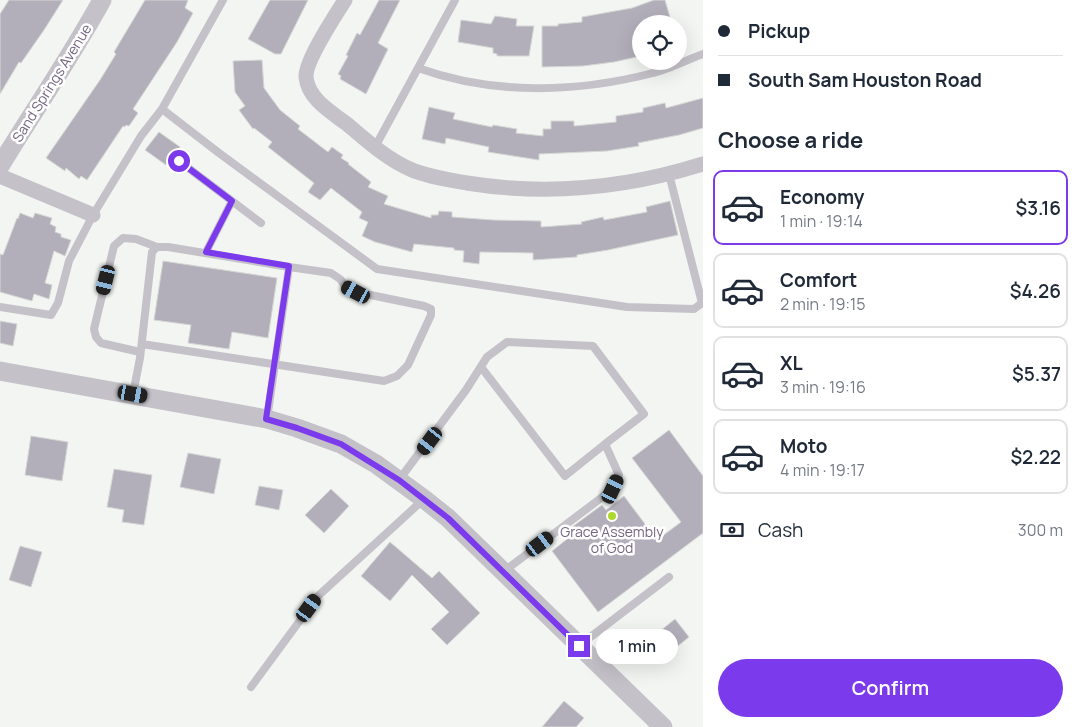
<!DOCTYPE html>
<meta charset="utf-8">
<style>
:root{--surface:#fff;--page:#f2f2f3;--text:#1f2937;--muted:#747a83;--line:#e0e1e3;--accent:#7c3aed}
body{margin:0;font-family:Manrope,sans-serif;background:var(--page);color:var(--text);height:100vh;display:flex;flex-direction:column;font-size:19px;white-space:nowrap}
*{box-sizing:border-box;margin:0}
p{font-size:16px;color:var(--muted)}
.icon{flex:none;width:28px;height:28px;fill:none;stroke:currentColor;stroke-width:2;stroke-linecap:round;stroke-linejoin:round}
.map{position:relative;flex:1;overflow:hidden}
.side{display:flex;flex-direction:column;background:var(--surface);width:375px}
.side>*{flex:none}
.guide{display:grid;align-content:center;height:110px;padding:0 15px;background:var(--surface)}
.fabs{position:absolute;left:632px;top:15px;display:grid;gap:10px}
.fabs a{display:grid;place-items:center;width:55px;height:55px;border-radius:50%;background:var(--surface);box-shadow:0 5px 20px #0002;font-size:25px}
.end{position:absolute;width:22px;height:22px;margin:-11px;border:6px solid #7c3aed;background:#fff;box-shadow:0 0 0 2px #fff}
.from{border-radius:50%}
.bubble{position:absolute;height:35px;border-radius:18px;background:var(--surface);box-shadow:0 5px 20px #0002;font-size:16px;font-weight:600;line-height:35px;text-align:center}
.car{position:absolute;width:15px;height:30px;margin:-15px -8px;border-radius:6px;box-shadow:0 0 4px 1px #0007;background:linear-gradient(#222 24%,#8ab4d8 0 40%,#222 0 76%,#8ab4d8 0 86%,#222 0)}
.guide b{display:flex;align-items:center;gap:18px;height:48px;font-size:19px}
.guide b+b{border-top:1px solid var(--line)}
.guide i{width:12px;height:12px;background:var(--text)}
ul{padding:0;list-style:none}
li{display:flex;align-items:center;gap:15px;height:75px;margin:0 10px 8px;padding:0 5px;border:2px solid var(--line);border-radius:10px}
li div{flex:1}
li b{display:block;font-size:19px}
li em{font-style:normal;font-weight:600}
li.active{border-color:var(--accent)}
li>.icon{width:45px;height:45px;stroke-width:1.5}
h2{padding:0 15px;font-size:22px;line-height:60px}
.pay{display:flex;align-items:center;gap:12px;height:55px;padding:0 15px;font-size:19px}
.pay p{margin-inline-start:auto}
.button{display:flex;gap:10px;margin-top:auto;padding:10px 15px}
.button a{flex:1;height:58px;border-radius:30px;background:var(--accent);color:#fff;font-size:20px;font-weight:600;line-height:58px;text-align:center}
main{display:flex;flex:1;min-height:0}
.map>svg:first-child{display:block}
.building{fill:#b3afba;stroke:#d5d7d5}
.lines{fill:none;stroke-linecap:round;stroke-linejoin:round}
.service{stroke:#c4c1c8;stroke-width:8}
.minor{stroke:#c4c1c8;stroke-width:15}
.tertiary{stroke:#c4c1c8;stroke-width:19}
.route{stroke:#7c3aed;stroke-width:6}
.poi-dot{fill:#b0d92f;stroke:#fff;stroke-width:2}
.labels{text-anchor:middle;stroke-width:5;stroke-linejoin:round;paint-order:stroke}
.street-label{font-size:14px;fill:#736682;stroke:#fff}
.poi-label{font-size:14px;fill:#736682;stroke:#fff}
</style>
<main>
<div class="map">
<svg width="703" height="727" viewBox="0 0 703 727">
<rect width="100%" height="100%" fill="#f2f5f2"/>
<path class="building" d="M9 0H63L44 30 21 63 19 62 0 94V14Z
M145 0H188L185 8 193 13 177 42 133 109 138 113 129 126 126 125 125 127 123 126 87 180 81 176 79 179 66 168 65 171 46 158 100 80 116 54 114 52Z
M270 0H308L281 54H275L248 39Z
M379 0H400L378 43 388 49 366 94 340 79 341 76 338 74 348 56 346 55 357 33 360 35Z
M654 0H665L672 24H641V31L638 32 641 56 614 62 583 66 542 67V26H558V24L582 22V17L632 8Z
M495 16 517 19 516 26H534L529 56H497V54L493 53V48L458 42 461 20 491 24Z
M262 60 264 88 280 110 300 126 298 129 328 152 332 147 343 155 341 158 349 163 348 164 371 182 368 187 388 196 384 204 431 218V215H438L439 211 452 212V217L493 220 541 221V227L582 224 581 222 603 217 604 220 647 212 646 207 670 201 678 235 608 250 577 255V257L533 260V253L480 252 479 264 463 262 464 251 454 250V248L414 244 412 252 375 242 362 236 368 222 359 218 362 212 331 188 320 200 308 192 314 183 268 147 272 142 254 128 253 129 239 110 245 106 235 92 233 61Z
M703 98V128L679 135 638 143 639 146 607 151 539 154V160L488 152 489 147 446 138 445 144 422 139 429 107 455 113 453 119 492 127 493 125 517 129 516 133 543 136V129H551V121H574V126L616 122V116L643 112V108L665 103 666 108Z
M159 132 180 147 166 165 145 150Z
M20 213 33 218 35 213 52 218 50 224 56 227 55 232 61 234V237L71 240 65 256 54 251 45 283 52 285 49 299 34 294 32 301 0 292V254L3 255 17 218 18 219Z
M163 261 277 278 268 338 232 332 229 349 188 343 191 325 154 320Z
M0 321 17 324 13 346 0 343Z
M669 430 703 476V533L598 612 552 551 576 532 572 527 602 505 606 510 624 496 657 540 681 522 632 458Z
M31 436 68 442 62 481 25 475Z
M188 453 221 459 214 494 180 487Z
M114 469 152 475 144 525 122 522 124 510 107 507Z
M259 486 283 490 279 510 255 505Z
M331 489 349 506 324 533 305 515Z
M390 542 432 578 439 571 480 613 447 645 431 629 449 612 412 575 390 601 361 576Z
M20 546 42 552 31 587 9 580Z
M675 619 689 637 668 654 666 651 661 655 652 643 656 639 654 636Z
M564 701 584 718 576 727H542Z"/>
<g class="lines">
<path class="service" d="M223 0 162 109 219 153 377 269 627 307 694 309 702 303 669 174
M418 68C493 95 576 93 653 73 670 69 686 60 703 54
M375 147 455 0
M179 161 232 201
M206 252 232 201 261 223
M0 307 51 315 58 303 69 261 93 215 141 136 162 109
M142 344 384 381 397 376 408 365 431 315V309L424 306 356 292 346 287 340 279 331 273 289 267
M140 352 101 343 96 337 94 329 114 246 123 238 136 239 157 247
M481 367 565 476 605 444
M133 394 140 358 152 252 157 247H168L289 267 267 419
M399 480 466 390 487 357 507 342 593 346 644 414 605 444 619 475 613 489 503 572
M580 645 669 577
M251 687 318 596 424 499"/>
<path class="minor" d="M345 0C335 16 305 61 306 77 308 99 331 112 347 124 367 141 388 160 412 170 429 177 449 180 467 183 547 196 627 188 703 164
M0 176 93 215"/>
<path class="tertiary" d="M0 166C34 110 71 57 102 0
M0 371 267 419 297 428 341 444 376 464 424 499 448 518 663 727"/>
</g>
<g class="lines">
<path class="route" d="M179 161 232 201 206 252 289 266 266 419 297 428 341 444 399 480 448 518 579 646"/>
</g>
<circle class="poi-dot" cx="612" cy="516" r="5"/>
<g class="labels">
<g class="street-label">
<text transform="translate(52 83) rotate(-58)" y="5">Sand Springs Avenue</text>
</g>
<g class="poi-label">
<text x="612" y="537">Grace Assembly<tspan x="612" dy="16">of God</tspan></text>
</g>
</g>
</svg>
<div class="fabs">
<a><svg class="icon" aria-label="locate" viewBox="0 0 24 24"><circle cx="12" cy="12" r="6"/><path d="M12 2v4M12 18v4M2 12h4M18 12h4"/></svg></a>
</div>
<i class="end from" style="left:179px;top:161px"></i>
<i class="end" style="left:579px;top:646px"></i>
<div class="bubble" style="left:596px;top:629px;width:82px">1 min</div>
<i class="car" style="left:106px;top:280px;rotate:194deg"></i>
<i class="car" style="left:356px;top:292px;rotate:298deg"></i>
<i class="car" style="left:133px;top:394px;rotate:100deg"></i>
<i class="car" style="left:430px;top:441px;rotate:217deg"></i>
<i class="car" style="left:613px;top:489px;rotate:25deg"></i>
<i class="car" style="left:540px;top:544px;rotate:53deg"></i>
<i class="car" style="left:309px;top:608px;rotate:36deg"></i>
</div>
<section class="side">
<div class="guide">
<b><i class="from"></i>Pickup</b>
<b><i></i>South Sam Houston Road</b>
</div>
<h2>Choose a ride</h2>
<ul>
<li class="active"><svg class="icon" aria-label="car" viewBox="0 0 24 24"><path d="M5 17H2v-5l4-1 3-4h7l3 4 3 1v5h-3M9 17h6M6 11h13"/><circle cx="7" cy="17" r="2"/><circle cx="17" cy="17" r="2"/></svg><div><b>Economy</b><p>1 min · 19:14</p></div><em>$3.16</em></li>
<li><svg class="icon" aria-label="car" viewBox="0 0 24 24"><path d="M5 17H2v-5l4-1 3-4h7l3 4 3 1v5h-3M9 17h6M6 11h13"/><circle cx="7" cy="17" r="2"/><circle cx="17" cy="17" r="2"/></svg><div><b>Comfort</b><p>2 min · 19:15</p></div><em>$4.26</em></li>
<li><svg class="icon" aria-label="car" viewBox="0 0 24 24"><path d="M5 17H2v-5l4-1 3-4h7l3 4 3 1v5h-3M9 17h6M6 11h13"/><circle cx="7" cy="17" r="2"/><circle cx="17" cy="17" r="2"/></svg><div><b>XL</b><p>3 min · 19:16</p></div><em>$5.37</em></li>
<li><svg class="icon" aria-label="car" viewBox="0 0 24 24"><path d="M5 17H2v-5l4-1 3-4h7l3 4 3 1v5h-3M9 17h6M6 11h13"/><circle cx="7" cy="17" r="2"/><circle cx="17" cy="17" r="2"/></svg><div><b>Moto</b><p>4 min · 19:17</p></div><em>$2.22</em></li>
</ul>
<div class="pay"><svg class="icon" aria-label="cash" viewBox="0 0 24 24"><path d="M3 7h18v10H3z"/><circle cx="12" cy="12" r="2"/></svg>Cash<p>300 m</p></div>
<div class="button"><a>Confirm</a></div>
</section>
</main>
